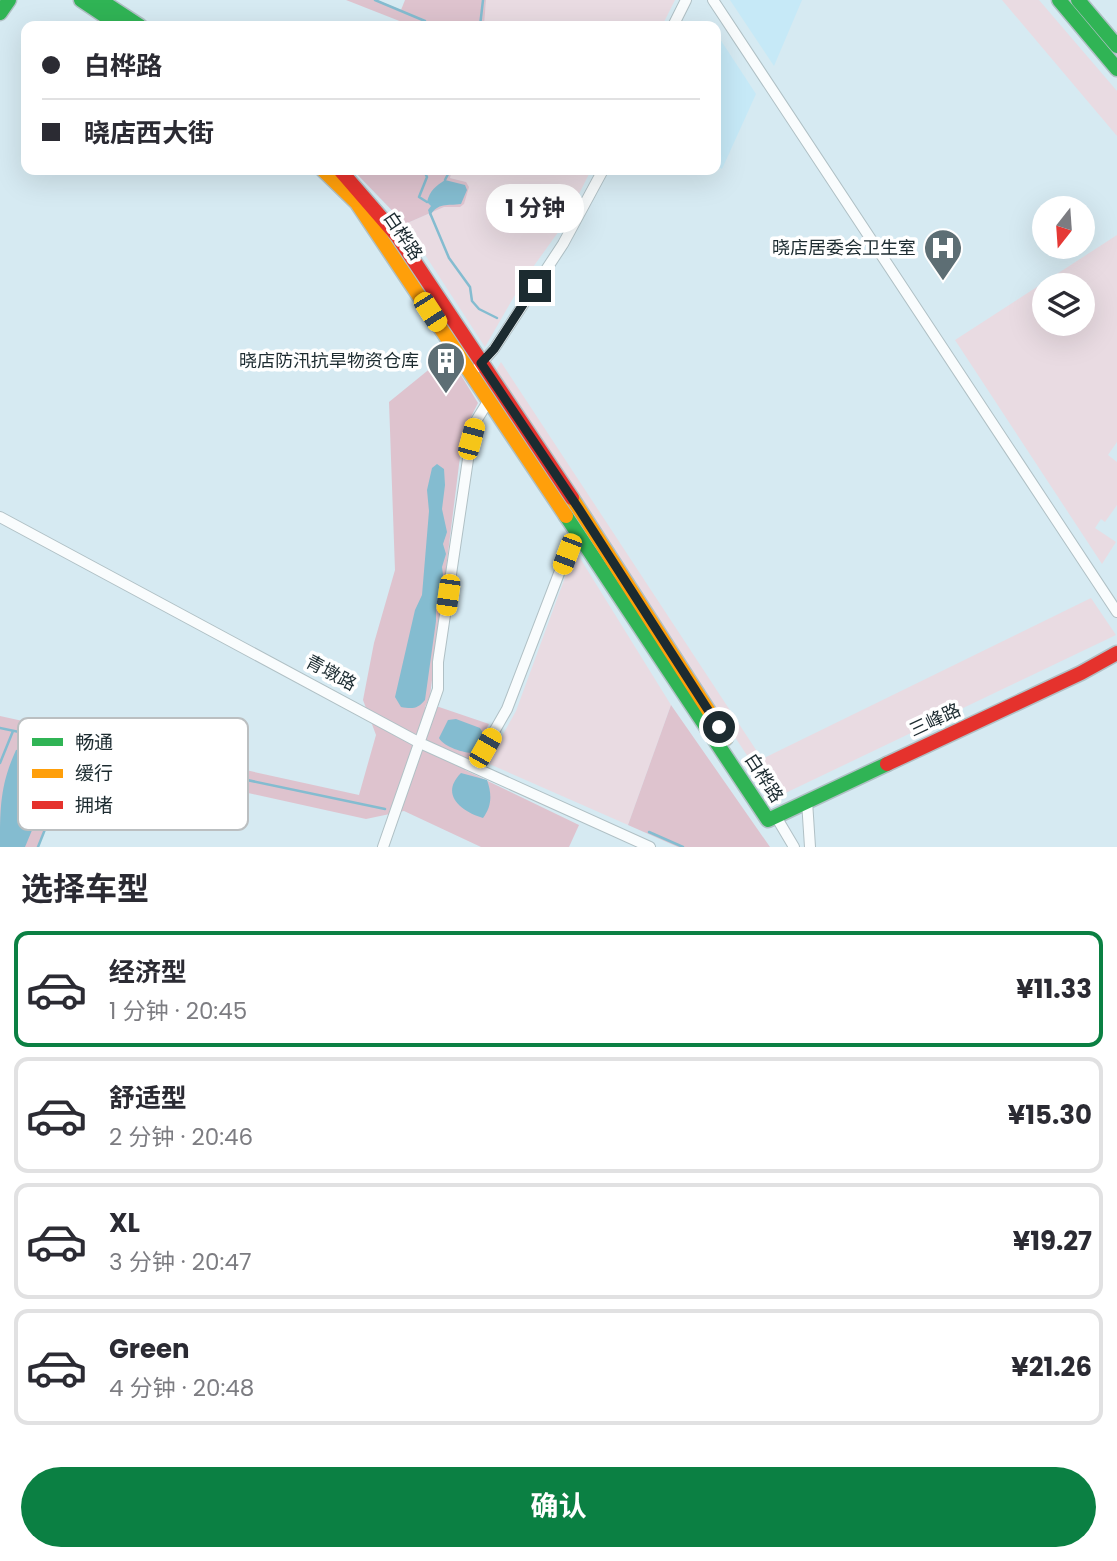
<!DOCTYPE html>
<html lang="zh">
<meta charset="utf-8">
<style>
:root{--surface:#fff;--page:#f2f2f3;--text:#2b2b33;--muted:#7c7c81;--line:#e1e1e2;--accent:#0b8043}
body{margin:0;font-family:Poppins,"Noto Sans SC",sans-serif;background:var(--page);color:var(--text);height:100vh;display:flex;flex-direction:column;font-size:26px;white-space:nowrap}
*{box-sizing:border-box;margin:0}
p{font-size:23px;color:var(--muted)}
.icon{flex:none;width:38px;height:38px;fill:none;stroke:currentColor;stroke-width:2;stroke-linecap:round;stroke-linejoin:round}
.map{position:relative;height:847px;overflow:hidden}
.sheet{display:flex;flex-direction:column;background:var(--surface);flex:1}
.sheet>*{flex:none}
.hud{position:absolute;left:21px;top:21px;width:700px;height:154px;border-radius:14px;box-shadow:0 7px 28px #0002;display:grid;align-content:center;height:154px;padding:0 21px;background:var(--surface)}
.needle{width:46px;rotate:197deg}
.controls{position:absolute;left:1032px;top:196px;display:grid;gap:14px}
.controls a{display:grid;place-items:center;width:63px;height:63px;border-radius:50%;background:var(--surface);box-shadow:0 7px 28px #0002;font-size:35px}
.end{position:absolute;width:32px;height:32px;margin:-16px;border:9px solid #1c2b30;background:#fff;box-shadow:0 0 0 4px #fff}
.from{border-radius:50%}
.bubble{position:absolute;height:49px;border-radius:24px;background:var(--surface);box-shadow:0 7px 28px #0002;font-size:23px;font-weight:700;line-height:49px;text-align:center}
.car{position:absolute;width:21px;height:42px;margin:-21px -10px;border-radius:9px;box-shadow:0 0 5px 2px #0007;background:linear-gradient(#f5c518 24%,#345 0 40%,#f5c518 0 76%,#345 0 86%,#f5c518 0)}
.hud b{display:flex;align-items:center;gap:24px;height:66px;font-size:26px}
.hud b+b{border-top:2px solid var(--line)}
.hud i{width:18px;height:18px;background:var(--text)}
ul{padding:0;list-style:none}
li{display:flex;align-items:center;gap:21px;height:116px;margin:0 14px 10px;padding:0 7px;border:4px solid var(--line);border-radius:14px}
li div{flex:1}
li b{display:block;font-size:26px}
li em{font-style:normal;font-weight:700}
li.selected{border-color:var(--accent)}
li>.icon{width:63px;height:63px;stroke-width:1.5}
h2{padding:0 21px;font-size:32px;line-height:84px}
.cta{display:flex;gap:14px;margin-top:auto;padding:14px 21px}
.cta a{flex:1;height:80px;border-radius:42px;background:var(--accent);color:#fff;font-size:28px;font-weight:700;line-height:80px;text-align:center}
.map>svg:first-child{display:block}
.built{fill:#c6e9f7}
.green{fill:#e9dbe2;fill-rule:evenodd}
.forest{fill:#dec3ce}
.water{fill:#84bcd0}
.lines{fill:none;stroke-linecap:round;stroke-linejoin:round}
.stream{stroke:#84bcd0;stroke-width:2.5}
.street-casing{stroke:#b0c0c5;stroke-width:12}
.fast-casing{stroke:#b0c0c5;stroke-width:17}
.slow-casing{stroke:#b0c0c5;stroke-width:17}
.jam-casing{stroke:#b0c0c5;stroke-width:17}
.street{stroke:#f9fcfd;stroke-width:10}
.fast{stroke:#30b455;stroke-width:14}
.slow{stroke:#ff9f0a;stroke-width:14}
.jam{stroke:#e5322d;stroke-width:14}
.route{stroke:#1c2b30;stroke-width:9}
.labels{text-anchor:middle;stroke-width:7;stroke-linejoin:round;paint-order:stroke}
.street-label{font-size:18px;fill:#1c2b30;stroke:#fff}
.poi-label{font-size:18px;fill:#1c2b30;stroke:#fff;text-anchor:end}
.key{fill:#fff;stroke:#bbbfc1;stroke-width:2}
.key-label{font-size:19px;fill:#1c2b30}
</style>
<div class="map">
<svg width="1117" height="847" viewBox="0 0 1117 847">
<rect width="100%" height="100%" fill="#d6eaf2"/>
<path class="built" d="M730 0H802L774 66Z
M716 33 756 94 722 169 716 165Z"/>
<path class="green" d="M486 0H675L662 26H484Z
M1002 0H1039L1117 91V136Z
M452 170H591L564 224 523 281 485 347 405 224 444 207H460L466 182 450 178Z
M1117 235V442L1108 455 1117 462V505L1105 522 1101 519 1095 528 1116 542 1102 564 955 340ZM1045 285H1083V324H1045Z
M501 362 762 759 1091 598 1116 635 775 798 495 372Z
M575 550 671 705 628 825 487 763 516 711Z"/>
<path class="forest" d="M346 0H377L401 10 405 0H486L484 26H402V22Z
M353 170H452L450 178 466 182 469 187 464 204 460 207H444L405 224Z
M448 354 478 403 463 433 430 696 425 707H439L489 724 465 770 579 825 569 847H481L404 811 366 819 76 755 38 847H0V716L359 795 376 735 363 700 374 643 395 570 389 402Z
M671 705 770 847H678L628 825Z"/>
<path class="water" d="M445 180 465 185 467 190 461 204C447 206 438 202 430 216L428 210 431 206 427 202C430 190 436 186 445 180Z
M437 464 444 469 445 485 442 509 447 532 443 544 446 554 442 567 444 582 436 609V621L425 700C418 709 412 709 401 707L395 697 415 610 422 595 429 511 427 490 432 468Z
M456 719 480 728 484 735 473 753C464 753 444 747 439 738L448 720Z
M21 749 51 759 58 768 25 847H0C0 808 0 785 16 750Z
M461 773 487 780C492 794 492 806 483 818 462 812 439 795 461 773Z"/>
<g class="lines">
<path class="stream" d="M375 0 425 21 426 26
M480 26 483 0
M410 170 425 173 427 177 419 197 427 202
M445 180 450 170
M430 213 449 258 470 287 472 301 479 309 497 318
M0 728 385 809
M0 763 13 731
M649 832 683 847
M38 847 79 744"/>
<defs>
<path id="street" d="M713 0 1117 612
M673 26 686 0
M478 367 494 349 563 244 603 170
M0 517 420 743 650 847
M474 767 507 709 576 529
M807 801 810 847
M775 815 794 847
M383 847 438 689V662L471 439 476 421 489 400"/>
<path id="fast" d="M81 0 120 26
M100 0 140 26
M1059 0 1117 69
M1078 0 1117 46
M0 13 9 0
M566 516 768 820 887 764"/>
<path id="slow" d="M323 170 357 203 566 516
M572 498 726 738"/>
<path id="jam" d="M340 170 398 237 572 498
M887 764 1081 673 1117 653"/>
</defs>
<use href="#street" class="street-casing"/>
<use href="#fast" class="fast-casing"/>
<use href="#slow" class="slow-casing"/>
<use href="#jam" class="jam-casing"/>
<use href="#street" class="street"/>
<use href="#fast" class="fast"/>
<use href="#slow" class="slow"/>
<use href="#jam" class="jam"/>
</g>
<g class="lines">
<path class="route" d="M535 286 494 349 481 363 579 509 719 727"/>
</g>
<defs>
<symbol id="hospital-pin" viewBox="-11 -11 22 30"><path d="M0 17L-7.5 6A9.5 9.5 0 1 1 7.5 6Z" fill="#5d6e74" stroke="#fff"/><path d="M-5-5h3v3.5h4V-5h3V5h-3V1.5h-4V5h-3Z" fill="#fff"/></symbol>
<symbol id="building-pin" viewBox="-11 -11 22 30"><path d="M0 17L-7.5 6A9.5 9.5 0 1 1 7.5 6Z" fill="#5d6e74" stroke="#fff"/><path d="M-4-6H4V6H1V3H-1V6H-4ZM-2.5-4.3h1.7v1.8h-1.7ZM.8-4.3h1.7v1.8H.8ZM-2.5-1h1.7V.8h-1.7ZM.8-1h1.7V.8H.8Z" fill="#fff"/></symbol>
</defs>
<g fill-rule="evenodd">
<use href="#hospital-pin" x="921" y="226" width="44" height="60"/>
<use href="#building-pin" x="424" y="339" width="44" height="60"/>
</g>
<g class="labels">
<g class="street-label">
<text transform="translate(403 236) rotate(56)" y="6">白桦路</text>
<text transform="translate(331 673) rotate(28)" y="6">青墩路</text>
<text transform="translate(935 720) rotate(-25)" y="6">三峰路</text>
<text transform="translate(764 778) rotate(57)" y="6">白桦路</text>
</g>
<g class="poi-label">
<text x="916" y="254">晓店居委会卫生室</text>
<text x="419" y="367">晓店防汛抗旱物资仓库</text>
</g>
</g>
<rect x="18" y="718" width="230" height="112" rx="10" class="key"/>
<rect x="32" y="738" width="31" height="8" fill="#30b455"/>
<rect x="32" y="769" width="31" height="9" fill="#ff9f0a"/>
<rect x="32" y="801" width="31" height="8" fill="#e5322d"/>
<g class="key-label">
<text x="75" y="749">畅通</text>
<text x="75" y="780">缓行</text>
<text x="75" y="812">拥堵</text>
</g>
</svg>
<div class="controls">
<a><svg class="needle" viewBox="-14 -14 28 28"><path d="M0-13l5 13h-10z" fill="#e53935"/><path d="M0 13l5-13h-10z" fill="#7c7c81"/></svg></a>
<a><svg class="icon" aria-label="layers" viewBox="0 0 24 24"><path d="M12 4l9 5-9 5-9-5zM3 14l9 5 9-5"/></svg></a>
</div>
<i class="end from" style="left:719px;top:727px"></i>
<i class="end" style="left:535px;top:286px"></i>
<div class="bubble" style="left:486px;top:184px;width:98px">1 分钟</div>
<i class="car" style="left:430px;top:312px;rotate:147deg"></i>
<i class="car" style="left:471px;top:439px;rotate:15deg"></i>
<i class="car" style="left:567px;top:554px;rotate:201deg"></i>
<i class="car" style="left:448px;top:595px;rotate:188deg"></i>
<i class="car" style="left:485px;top:748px;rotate:30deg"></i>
<div class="hud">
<b><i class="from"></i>白桦路</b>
<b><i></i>晓店西大街</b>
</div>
</div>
<section class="sheet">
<h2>选择车型</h2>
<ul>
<li class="selected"><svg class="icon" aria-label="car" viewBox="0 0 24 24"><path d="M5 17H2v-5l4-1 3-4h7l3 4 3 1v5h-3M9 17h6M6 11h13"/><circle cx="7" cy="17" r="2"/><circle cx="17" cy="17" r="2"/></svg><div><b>经济型</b><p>1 分钟 · 20:45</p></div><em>¥11.33</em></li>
<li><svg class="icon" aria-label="car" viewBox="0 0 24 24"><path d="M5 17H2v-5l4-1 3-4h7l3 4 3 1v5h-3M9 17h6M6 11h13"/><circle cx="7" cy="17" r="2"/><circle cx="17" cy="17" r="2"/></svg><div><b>舒适型</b><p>2 分钟 · 20:46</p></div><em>¥15.30</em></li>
<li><svg class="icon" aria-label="car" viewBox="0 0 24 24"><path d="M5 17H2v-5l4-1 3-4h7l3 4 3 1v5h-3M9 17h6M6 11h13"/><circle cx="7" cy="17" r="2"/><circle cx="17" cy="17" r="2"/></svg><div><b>XL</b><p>3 分钟 · 20:47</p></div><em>¥19.27</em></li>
<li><svg class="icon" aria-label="car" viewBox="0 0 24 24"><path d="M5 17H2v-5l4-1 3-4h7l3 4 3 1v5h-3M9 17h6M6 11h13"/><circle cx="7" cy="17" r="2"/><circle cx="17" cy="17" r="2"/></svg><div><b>Green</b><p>4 分钟 · 20:48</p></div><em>¥21.26</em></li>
</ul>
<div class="cta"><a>确认</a></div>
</section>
